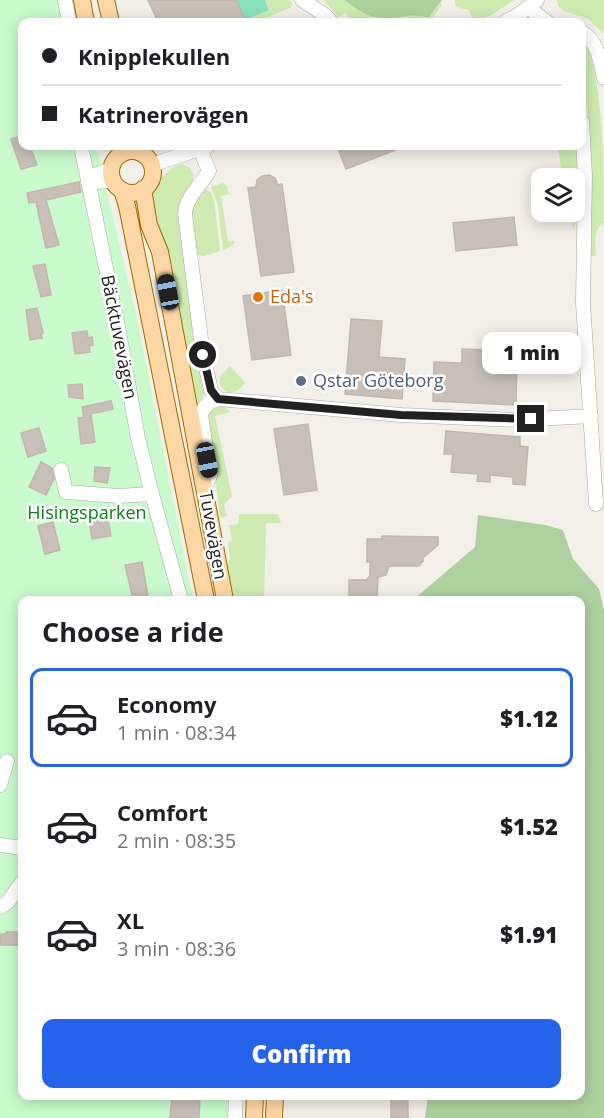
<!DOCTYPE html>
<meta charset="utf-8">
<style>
:root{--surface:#fff;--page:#f6f6f6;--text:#202124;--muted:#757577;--line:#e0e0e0;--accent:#2563eb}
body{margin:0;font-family:"Open Sans",sans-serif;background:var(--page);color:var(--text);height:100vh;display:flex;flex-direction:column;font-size:22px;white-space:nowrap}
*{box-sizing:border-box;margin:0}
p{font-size:20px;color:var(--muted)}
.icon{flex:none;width:33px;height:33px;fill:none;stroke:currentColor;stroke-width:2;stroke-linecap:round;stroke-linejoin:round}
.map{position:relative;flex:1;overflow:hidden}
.sheet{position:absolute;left:18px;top:596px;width:567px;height:504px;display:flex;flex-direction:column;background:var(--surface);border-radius:12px;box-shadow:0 3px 15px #0003}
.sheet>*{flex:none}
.hud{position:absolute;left:18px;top:18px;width:568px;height:132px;border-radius:12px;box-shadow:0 3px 15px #0003;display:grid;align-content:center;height:132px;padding:0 24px;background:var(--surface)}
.controls{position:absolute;left:531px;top:168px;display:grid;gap:12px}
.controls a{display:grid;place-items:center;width:54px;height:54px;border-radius:12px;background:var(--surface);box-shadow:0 3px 15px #0003;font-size:30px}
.end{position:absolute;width:27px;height:27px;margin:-14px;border:8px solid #222;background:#fff;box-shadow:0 0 0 3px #fff}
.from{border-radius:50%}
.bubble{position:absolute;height:42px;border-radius:12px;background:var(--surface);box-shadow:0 3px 15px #0003;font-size:20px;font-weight:800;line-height:42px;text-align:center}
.car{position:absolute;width:18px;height:36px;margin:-18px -9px;border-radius:8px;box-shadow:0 0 4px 2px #0007;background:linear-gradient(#222 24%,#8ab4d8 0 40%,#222 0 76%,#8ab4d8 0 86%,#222 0)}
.hud b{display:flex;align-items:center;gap:21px;height:57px;font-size:22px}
.hud b+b{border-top:2px solid var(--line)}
.hud i{width:15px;height:15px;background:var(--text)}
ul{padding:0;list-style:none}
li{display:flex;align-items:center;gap:18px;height:99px;margin:0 12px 9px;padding:0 12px;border:3px solid transparent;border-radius:12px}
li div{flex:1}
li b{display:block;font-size:22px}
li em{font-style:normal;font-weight:800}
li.selected{border-color:var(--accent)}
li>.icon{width:54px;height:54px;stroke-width:1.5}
h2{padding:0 24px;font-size:27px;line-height:72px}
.primary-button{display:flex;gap:12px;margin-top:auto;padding:12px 24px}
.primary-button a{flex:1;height:69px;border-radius:12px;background:var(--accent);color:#fff;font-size:24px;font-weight:800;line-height:69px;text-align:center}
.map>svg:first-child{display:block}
.grass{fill:#cdebb0}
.forest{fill:#add19e}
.park{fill:#c8facc}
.pitch{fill:#88e0be}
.building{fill:#c7bfb8;stroke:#c4b6ab;stroke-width:1.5}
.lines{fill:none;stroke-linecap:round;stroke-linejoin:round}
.minor-casing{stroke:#a9a9a9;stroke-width:15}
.major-casing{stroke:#a06b00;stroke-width:18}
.minor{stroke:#fff;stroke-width:14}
.major{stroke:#fcd6a4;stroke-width:16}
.route{stroke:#222;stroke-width:8}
.food-dot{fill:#e8710a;stroke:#fff;stroke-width:2}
.service-dot{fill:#5c6f8a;stroke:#fff;stroke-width:2}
.labels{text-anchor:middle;stroke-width:5;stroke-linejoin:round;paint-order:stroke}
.food-label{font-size:18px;fill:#c56008;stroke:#fff;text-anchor:start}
.street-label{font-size:18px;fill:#222;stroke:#fff}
.service-label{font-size:18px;fill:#4e5e75;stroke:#fff;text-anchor:start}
.park-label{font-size:18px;fill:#0c8416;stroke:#fff}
</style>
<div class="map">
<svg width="604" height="1118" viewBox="0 0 604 1118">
<rect width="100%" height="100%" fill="#f2efe9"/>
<path class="grass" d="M265 0H288L293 4 290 8 256 22H250L248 18 269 9Z
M324 0H344L362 12 377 17 390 18 413 14 428 18 441 1V6L429 22H352L346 13 338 17Z
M455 0H514L495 13 476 22 472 18 469 10 456 7Z
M557 0H604V34L588 19 564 11 558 6Z
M582 38C604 67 604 180 604 223 592 229 596 244 596 256H589V127L582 77Z
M558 146H577V214L574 232 569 212H574V178H562Z
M182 164 190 168 194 176C192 189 180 196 179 210L206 388 200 404H196L154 229 152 193 161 178 175 166Z
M223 183 227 186 229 194 221 196 228 241H235L232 246 223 250 218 205 211 187Z
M206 188 211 193 214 200 220 251 204 256 197 255C192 227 184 210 206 188Z
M230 366 245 383C237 394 226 397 219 383L220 376Z
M223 405 230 412 215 416 232 496 224 505 227 516 220 518 216 484 204 422C207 412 212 406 223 405Z
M239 514H278L281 523H266L264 600H232L226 569 230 558 228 542 232 540 229 525 238 524Z"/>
<path class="forest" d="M344 0H442L428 18C411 12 401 19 384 18 368 18 357 9 344 0Z
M478 515 545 525 563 530 573 559 599 589 604 610V1118H425L428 1095H580V600H413L475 547Z"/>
<path class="park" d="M0 0H76L79 22H22V146H96L136 314 193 600H22V1095H244L243 1118H0Z"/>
<path class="pitch" d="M236 0H265L269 10 245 20Z"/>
<path class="building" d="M148 0H236L246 22H158Z
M22 136V146H30L37 165 21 169 11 139Z
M337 146H406L346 169Z
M269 175 275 178 278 185 282 184 294 272 261 276 248 188 256 187 257 180 262 176Z
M79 182 81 192 46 200 59 245 46 248 36 202 29 203 27 193Z
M514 217 517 245 456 251 453 223Z
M45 264 51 295 41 297 33 266Z
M282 290 291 355 252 360 243 296Z
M37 308 43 333H41L42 338 30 340 26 310Z
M351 319 382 321 379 357 405 359 402 399 345 394Z
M87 331 88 338 92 337 93 345 89 346 90 352 75 354 72 333Z
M462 349 509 351V356H517L516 405 433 401 434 362 462 363Z
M572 356V366H541L540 357Z
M82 384 83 399 69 397 68 385Z
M111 401 113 409 91 414 95 442 81 444 78 418 84 417 82 407Z
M308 424 317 490 284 495 274 429Z
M39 428 46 451 28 457 21 433Z
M446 431 520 437V446L528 447 525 485 513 484V477L490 475V482L477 481 478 474 451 472 453 454H444Z
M41 462 52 468 54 479 46 495 29 487Z
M95 467 110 468 107 483 94 481Z
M97 520 98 523 108 521 111 536 92 539 89 522Z
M53 522 60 550 45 554 38 526Z
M382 536 438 537V545L423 558V561L419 566H389L386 575 378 577 377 600H349V580H366L370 576V562H367V539H382Z
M142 562 148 596 133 599 125 565Z
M6 932H22V945H1L0 934H6Z
M172 1095 200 1096 199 1118H170Z
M391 1095H408V1118H391Z"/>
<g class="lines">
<defs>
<path id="minor" d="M65 0 69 22
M302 0 325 15 331 22
M529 8 547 22
M505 22 518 15 537 0
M582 32C598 42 600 61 604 78
M582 122 585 176 583 303 596 504
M81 146 119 332 138 438 152 494 181 600
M200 149 209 171C201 185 186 197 185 214L203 355 211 390 218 399
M152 165 208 146
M88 179 97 174 111 169
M88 179 99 182 113 180
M61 470 66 492 118 496 152 494
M205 489 210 476 201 415C204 405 209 402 218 399L401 415 518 420 591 416
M0 785 7 761
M0 845 22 848
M0 907 8 902 22 882
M235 1118 236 1095"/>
<path id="major" d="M82 0 86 22
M106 0 111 22
M111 172a21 21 0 1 1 42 0a21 21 0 1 1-42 0Z
M143 189 149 225 160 252 225 600
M122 190 127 206 206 600
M254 1118 255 1095
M274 1118 275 1095"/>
</defs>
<use href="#minor" class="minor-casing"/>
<use href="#major" class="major-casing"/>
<use href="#minor" class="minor"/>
<use href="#major" class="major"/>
</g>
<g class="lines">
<path class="route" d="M203 355 211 390 218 399 401 415 531 419"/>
</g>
<circle class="food-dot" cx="258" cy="297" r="6"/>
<circle class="service-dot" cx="301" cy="381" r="6"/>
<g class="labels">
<g class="food-label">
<text x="270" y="303">Eda's</text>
</g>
<g class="street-label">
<text transform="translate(119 337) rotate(79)" y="6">Bäcktuvevägen</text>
<text transform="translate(213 535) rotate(80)" y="6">Tuvevägen</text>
</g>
<g class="service-label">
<text x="313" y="387">Qstar Göteborg</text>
</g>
<g class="park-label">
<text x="87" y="519">Hisingsparken</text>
</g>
</g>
</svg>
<div class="controls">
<a><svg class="icon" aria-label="layers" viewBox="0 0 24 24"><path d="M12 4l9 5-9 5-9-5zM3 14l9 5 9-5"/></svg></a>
</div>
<i class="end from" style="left:203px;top:355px"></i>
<i class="end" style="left:531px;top:419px"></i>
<div class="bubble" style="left:482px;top:332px;width:99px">1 min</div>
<i class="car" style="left:168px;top:292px;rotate:349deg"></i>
<i class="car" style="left:207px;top:460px;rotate:169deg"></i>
<div class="hud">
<b><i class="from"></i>Knipplekullen</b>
<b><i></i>Katrinerovägen</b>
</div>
<section class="sheet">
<h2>Choose a ride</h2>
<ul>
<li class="selected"><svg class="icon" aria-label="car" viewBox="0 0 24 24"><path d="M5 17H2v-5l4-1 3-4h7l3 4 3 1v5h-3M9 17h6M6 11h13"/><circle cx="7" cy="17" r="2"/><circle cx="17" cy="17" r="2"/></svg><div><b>Economy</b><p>1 min · 08:34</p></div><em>$1.12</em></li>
<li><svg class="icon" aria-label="car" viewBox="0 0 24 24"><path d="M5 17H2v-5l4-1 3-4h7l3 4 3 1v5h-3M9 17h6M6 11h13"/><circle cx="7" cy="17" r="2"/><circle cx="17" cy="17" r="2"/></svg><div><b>Comfort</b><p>2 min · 08:35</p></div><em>$1.52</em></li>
<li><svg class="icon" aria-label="car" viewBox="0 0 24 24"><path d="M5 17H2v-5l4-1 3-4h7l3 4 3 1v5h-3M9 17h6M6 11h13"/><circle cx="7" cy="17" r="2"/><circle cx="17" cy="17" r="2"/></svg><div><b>XL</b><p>3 min · 08:36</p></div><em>$1.91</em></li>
</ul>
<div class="primary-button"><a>Confirm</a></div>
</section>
</div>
